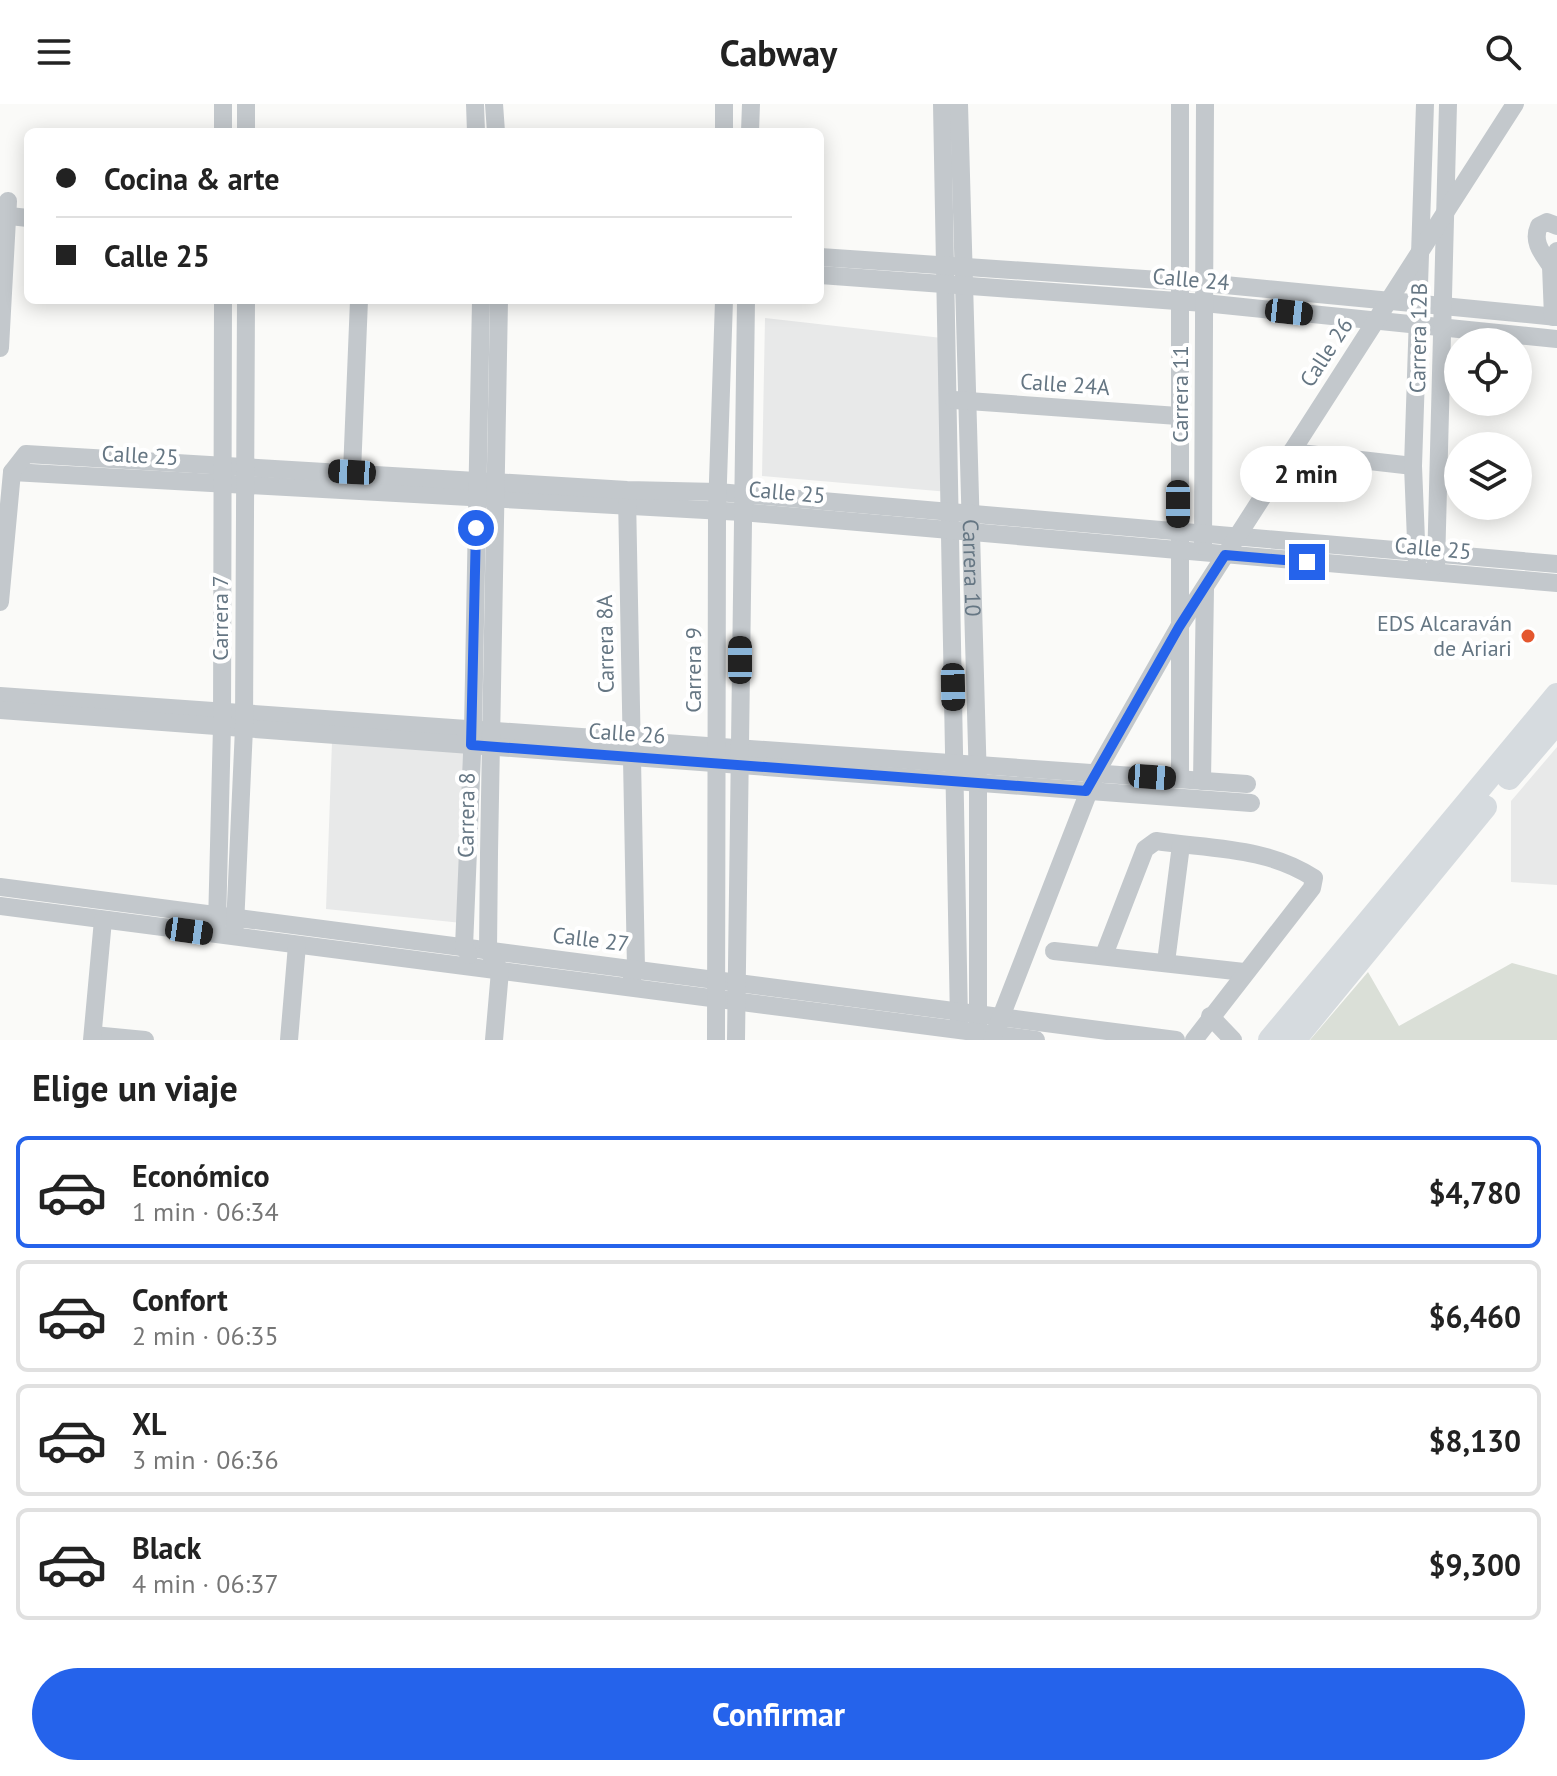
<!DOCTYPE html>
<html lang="es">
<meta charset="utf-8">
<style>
:root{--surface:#fff;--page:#f6f6f6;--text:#222;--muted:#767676;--line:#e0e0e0;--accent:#2563eb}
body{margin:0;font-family:"PT Sans",sans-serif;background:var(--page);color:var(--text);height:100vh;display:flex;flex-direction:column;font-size:30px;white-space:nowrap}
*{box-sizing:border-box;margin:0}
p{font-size:26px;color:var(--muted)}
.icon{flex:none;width:44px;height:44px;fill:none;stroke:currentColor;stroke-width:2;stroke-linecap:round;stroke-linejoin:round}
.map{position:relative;height:936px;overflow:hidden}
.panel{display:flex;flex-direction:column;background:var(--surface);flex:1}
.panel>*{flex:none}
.top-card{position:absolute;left:24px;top:24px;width:800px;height:176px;border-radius:12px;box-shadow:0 4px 20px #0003;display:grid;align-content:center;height:176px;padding:0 32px;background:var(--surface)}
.buttons{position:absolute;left:1444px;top:224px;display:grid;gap:16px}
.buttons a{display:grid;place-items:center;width:88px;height:88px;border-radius:50%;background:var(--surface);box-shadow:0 4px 20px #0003;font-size:40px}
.end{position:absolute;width:36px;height:36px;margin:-18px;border:10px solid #2563eb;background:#fff;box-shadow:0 0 0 4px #fff}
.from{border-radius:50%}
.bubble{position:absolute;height:56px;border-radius:28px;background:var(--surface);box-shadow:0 4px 20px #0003;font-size:26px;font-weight:800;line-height:56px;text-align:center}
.car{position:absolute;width:24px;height:48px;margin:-24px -12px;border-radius:10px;box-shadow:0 0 6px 2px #0007;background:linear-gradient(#222 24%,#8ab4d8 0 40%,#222 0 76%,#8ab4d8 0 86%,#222 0)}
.top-card b{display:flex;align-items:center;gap:28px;height:76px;font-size:30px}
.top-card b+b{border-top:2px solid var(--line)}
.top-card i{width:20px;height:20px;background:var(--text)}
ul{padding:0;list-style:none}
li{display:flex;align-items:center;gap:24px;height:112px;margin:0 16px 12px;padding:0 16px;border:4px solid var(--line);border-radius:12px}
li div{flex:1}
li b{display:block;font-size:30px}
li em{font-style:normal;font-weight:800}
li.current{border-color:var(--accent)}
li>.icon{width:72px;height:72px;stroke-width:1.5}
h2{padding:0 32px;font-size:36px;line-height:96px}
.primary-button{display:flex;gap:16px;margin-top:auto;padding:16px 32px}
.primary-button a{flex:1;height:92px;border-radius:48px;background:var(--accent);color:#fff;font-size:32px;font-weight:800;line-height:92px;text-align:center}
header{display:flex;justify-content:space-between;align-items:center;height:104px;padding:0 32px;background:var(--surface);font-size:36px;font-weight:800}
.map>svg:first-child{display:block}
.built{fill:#e8e9e9}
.green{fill:#dadfd7}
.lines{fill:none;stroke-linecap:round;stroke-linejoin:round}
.minor{stroke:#c3c8cc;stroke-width:18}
.major{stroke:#d6dbdf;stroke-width:24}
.route{stroke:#2563eb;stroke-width:10}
.poi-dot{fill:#e4572e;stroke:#fff;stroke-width:3}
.labels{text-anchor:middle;stroke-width:8;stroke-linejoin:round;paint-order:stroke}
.street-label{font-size:22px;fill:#657683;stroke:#fff}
.poi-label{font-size:22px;fill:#657683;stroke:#fff;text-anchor:end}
</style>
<header><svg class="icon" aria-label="menu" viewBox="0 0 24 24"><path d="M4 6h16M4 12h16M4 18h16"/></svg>Cabway<svg class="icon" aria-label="search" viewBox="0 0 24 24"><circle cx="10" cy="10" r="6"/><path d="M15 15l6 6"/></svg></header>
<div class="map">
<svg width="1557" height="936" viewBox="0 0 1557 936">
<rect width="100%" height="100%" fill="#fafaf8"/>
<path class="built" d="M765 214 942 234 949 388 762 372Z
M332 638 466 649 462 819 326 805Z
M1557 643V781L1511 778V697Z"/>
<path class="green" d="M1512 859 1557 871V936H1310L1368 868 1399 922Z"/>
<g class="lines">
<g class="minor">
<path d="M475 0 476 28"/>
<path d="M494 0 496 28"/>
<path d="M942 0 959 917"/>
<path id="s1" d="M959 0 978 679V922"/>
<path d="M1180 0V675"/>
<path d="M223 28V0"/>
<path d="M246 28V0"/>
<path d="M724 28V0"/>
<path d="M750 28 751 0"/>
<path d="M0 111 28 114"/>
<path d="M820 153 1204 179 1557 213"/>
<path d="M1551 162C1542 149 1532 138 1539 122L1547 118 1557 122"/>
<path d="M820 171 1204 199 1557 235"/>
<path d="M1553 213 1551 162 1557 147"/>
<path d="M0 244 8 97"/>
<path d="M954 296 1178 312"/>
<path d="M1291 348 1413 362"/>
<path d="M12 368 742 408 1557 479"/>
<path d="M352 368 359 196"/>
<path d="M627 392 636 865 632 874"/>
<path d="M1203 442 1205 0"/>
<path d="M1417 461 1413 362 1425 0"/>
<path d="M1436 462 1448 0"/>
<path d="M0 498 12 368 26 350 627 386 718 388 1557 460"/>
<path d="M0 592 1247 680"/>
<path d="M0 606 1251 699"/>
<path d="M1202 677 1205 484"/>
<path d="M0 783 1176 936"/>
<path d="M0 802 1036 936"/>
<path d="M217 821 222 622 223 196"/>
<path d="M235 822 244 624 246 196"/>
<path d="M1054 847 1244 868"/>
<path d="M469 851 464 843 473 626 481 196"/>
<path d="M1104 851 1145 745 1156 737C1211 745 1267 743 1314 774L1312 784 1194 936"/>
<path d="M1166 858 1181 741"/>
<path d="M1210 912 1233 936"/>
<path d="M93 931 145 936"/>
<path d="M92 936 103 816"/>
<path d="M289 936 297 841"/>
<path d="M494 936 500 867 488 846 489 749 499 196"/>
<path d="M716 936 717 407 724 196"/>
<path d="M736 936 746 196"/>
<path d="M992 936 1096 669 1179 523 1515 0"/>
</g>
<path class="major" d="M1509 674 1557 618
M1270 936 1557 591
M1294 936 1485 703"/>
</g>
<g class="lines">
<path class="route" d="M476 424 471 641 1086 687 1179 523 1225 451 1307 458"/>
</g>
<circle class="poi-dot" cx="1528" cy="532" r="8"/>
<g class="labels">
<g class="street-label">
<text transform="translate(1191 175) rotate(5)" y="8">Calle 24</text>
<text transform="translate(1418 234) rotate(-89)" y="8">Carrera 12B</text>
<text transform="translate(1326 248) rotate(-57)" y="8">Calle 26</text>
<text transform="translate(1065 280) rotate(4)" y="8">Calle 24A</text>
<text transform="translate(1180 290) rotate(-90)" y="8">Carrera 11</text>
<text transform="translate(140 351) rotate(3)" y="8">Calle 25</text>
<text transform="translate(787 388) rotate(5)" y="8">Calle 25</text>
<text transform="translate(1433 444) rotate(5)" y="8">Calle 25</text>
<text dy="8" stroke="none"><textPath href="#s1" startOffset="464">Carrera 10</textPath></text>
<text transform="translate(220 514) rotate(-90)" y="8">Carrera 7</text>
<text transform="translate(605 540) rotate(-91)" y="8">Carrera 8A</text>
<text transform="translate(693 566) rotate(-90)" y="8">Carrera 9</text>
<text transform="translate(627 629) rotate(4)" y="8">Calle 26</text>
<text transform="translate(466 711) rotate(-89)" y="8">Carrera 8</text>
<text transform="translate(591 835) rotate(7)" y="8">Calle 27</text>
</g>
<g class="poi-label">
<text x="1512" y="527">EDS Alcaraván<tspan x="1512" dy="25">de Ariari</tspan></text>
</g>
</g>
</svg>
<div class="buttons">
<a><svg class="icon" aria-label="locate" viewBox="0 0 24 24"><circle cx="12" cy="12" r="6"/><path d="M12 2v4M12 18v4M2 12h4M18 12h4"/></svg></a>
<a><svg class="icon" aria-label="layers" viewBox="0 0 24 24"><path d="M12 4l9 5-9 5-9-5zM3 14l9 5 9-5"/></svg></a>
</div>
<i class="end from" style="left:476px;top:424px"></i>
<i class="end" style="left:1307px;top:458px"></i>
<div class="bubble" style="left:1240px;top:342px;width:132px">2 min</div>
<i class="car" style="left:1289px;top:208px;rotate:96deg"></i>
<i class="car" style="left:352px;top:368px;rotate:273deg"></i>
<i class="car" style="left:1178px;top:400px;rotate:180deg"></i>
<i class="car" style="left:740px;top:556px;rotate:0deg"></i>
<i class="car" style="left:953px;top:583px;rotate:179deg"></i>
<i class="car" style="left:1152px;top:673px;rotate:94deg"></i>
<i class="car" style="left:189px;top:827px;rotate:98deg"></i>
<div class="top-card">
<b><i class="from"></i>Cocina &amp; arte</b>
<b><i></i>Calle 25</b>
</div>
</div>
<section class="panel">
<h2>Elige un viaje</h2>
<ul>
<li class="current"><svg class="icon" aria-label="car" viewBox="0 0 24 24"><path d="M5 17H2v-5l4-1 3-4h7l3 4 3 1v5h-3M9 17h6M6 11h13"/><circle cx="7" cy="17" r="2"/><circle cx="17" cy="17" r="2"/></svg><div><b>Económico</b><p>1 min · 06:34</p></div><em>$4,780</em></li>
<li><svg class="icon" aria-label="car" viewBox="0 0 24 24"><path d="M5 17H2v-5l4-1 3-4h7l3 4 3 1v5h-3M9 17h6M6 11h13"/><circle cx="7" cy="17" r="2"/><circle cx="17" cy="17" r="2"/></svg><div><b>Confort</b><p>2 min · 06:35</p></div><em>$6,460</em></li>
<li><svg class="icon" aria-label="car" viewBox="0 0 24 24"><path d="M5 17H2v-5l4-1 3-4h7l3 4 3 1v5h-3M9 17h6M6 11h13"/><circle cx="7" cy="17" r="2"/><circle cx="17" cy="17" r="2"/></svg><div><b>XL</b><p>3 min · 06:36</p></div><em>$8,130</em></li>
<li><svg class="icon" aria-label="car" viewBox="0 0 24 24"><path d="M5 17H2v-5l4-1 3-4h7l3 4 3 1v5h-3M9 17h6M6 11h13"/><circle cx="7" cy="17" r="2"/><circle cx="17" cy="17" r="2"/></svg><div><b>Black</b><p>4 min · 06:37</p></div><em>$9,300</em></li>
</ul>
<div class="primary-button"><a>Confirmar</a></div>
</section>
